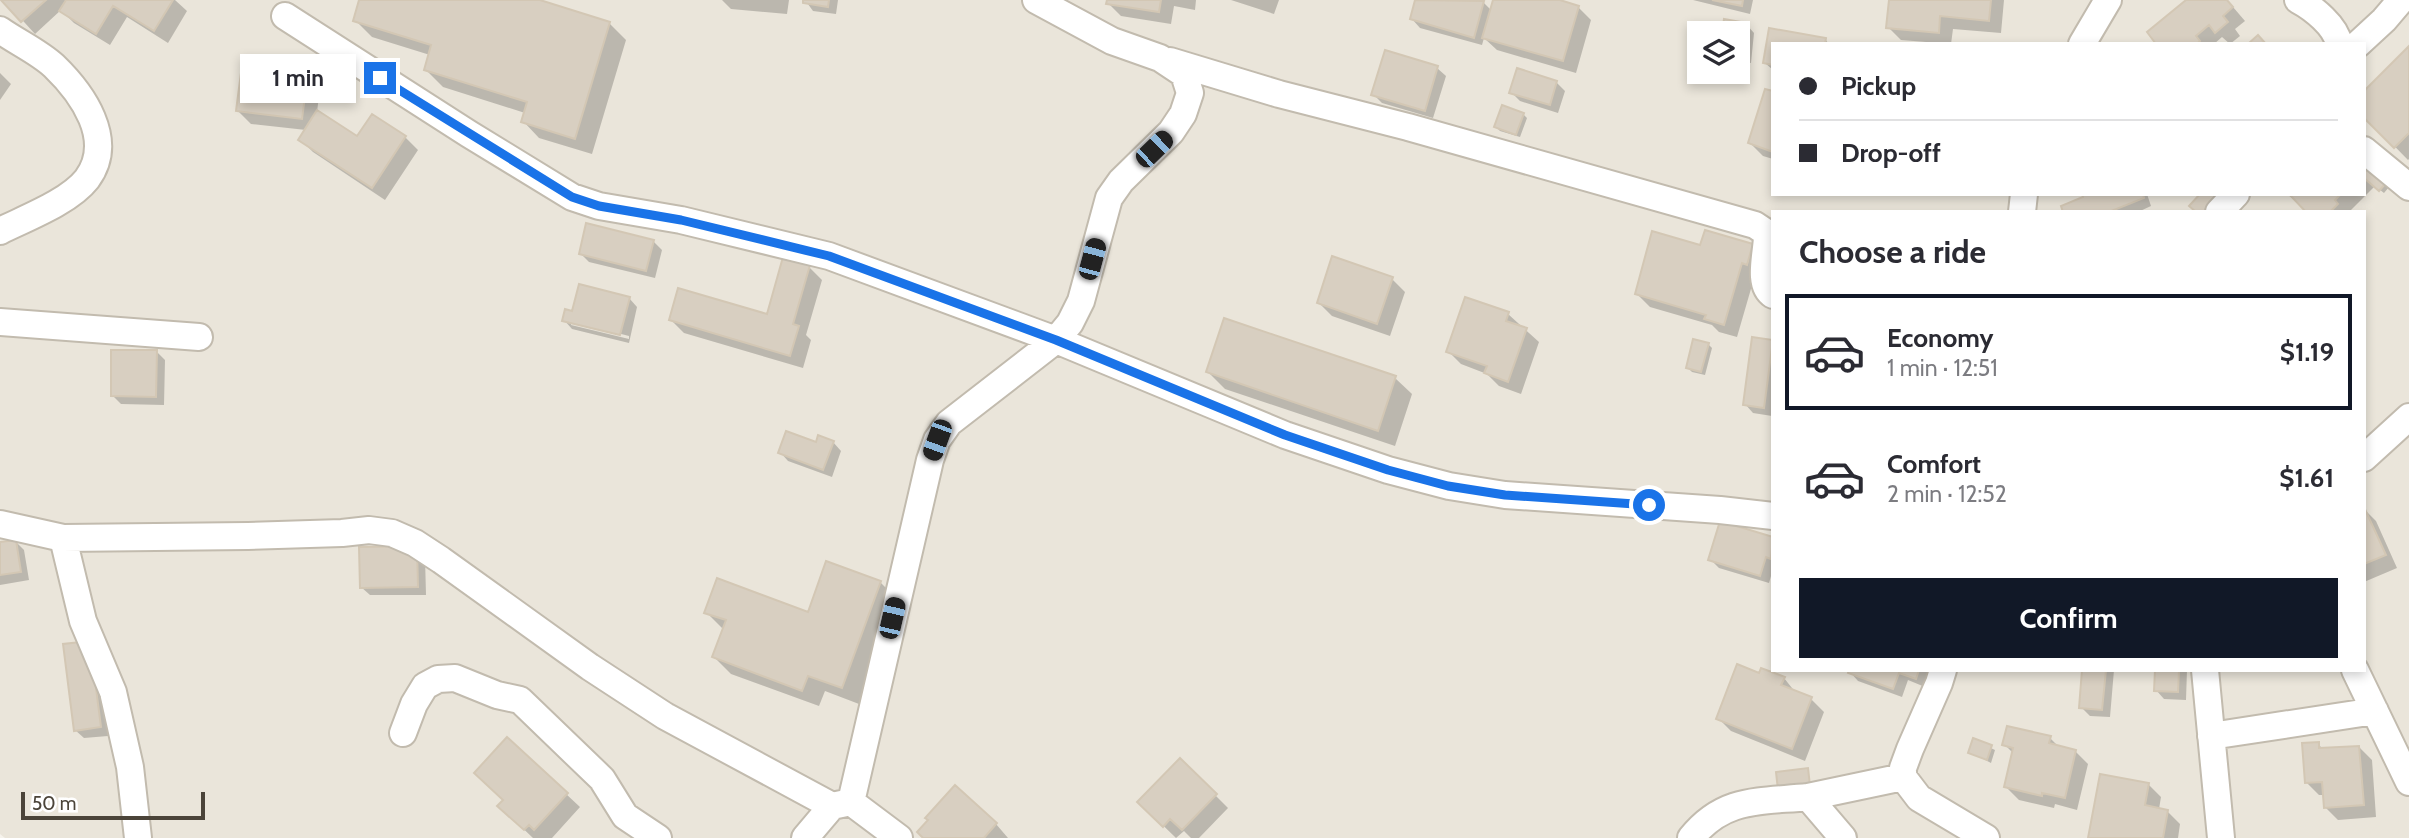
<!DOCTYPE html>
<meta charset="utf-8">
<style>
:root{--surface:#fff;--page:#f7f7f7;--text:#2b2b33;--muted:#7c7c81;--line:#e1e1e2;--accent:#111827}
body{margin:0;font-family:Cabin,sans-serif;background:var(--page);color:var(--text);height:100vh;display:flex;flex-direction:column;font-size:26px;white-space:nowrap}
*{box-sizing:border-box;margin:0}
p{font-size:23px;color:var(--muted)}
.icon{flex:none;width:38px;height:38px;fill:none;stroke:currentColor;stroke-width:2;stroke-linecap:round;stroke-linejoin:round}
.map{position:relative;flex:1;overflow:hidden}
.side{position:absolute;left:1771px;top:210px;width:595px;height:462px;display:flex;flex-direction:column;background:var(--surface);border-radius:0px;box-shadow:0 4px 10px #0003}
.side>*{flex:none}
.banner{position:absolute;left:1771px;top:42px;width:595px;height:154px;border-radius:0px;box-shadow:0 4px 10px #0003;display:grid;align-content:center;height:154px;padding:0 28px;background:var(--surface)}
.buttons{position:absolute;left:1687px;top:21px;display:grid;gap:14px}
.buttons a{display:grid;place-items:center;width:63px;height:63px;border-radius:0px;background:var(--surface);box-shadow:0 4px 10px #0003;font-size:35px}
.scale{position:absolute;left:21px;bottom:18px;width:184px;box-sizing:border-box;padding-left:7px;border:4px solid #4b4439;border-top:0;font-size:19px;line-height:24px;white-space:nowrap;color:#4b4439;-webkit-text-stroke:5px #fff;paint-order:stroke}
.end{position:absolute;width:32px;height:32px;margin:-16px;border:9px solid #1a73e8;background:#fff;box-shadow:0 0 0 4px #fff}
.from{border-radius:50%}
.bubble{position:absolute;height:49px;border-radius:0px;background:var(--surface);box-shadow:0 4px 10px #0003;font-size:23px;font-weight:700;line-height:49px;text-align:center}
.car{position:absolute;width:21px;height:42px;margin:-21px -10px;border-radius:9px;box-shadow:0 0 5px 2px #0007;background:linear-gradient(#222 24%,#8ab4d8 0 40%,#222 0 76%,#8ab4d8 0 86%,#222 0)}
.banner b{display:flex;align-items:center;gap:24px;height:66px;font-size:26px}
.banner b+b{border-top:2px solid var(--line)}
.banner i{width:18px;height:18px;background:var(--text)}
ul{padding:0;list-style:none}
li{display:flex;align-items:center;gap:21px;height:116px;margin:0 14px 10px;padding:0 14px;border:4px solid transparent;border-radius:0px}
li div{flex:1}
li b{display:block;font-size:26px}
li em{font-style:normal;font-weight:700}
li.selected{border-color:var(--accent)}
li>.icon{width:63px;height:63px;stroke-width:1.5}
h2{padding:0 28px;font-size:32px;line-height:84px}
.primary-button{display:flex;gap:14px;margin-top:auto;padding:14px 28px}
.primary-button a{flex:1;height:80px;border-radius:0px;background:var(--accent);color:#fff;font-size:28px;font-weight:700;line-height:80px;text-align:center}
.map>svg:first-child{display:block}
.residential{fill:#eae5da;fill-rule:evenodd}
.shadow{fill:#0003;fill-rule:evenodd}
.building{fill:#d8cfc1;stroke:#d3c7b4;stroke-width:2}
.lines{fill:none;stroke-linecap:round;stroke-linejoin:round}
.minor-casing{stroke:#c2bbae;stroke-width:30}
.minor{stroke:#fff;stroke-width:26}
.route{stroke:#1a73e8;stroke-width:9}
</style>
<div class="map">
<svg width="2409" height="838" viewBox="0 0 2409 838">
<rect width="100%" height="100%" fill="#f6f3ec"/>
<path class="residential" d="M0 0H2409V838H5L0 834ZM1699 33H1738V72H1699ZM1773 44H2364V194H1773ZM1773 212H2364V670H1773Z"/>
<path class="shadow" d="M4 0H175L187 11 168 43 127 17 110 45 74 23 61 10 35 34Z
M361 0H535L609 23 626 40 592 154 539 138 523 121 525 113 443 87 426 70 430 55 372 37 355 20Z
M722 0H789L787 14 731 9Z
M805 0H838L836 14 813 11Z
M1109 0H1196L1195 10 1174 6 1171 24 1121 16 1108 3Z
M1231 0H1279L1274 14Z
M1417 0H1475L1483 2 1492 11 1494 0H1553L1578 7 1591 20 1576 73 1497 50 1484 38 1482 45 1420 28 1412 19Z
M1693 0H1753L1750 14Z
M1891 0H2004L2001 33 1953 29 1951 44 1901 40 1888 27Z
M2189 0H2227L2245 21 2235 29 2240 36 2230 44 2222 37 2214 44H2158Z
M1725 21 1746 24 1754 33 1751 63 1738 61V33H1724Z
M1771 30 1825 39 1829 44H1773V70L1765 63Z
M2409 49V159L2408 160 2364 115Z
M1437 68 1446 76 1433 118 1382 103 1373 94Z
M0 73 11 84 0 100Z
M307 75 320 88 317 112 358 139 405 137 418 150 385 200 313 152 300 139 306 130 251 124 238 111Z
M1556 82 1565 91 1558 113 1520 101 1511 92Z
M1773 93V159L1763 156 1750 143Z
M1523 114 1527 118 1520 137 1500 131 1496 127Z
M2364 176 2394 181 2384 193 2375 186 2349 212H2309L2287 194H2364Z
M2084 194H2147L2151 206 2138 212H2065L2085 198Z
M653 241 662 250 655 278 589 262 581 254Z
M1752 246 1765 259 1755 275 1737 337 1719 332 1712 325 1650 307 1637 294 1701 247Z
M809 267 822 280 806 335 811 340 803 368 684 333 671 320 768 316Z
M1392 279 1405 292 1390 336 1332 316 1319 303Z
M629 298 637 307 629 343 572 329 564 320 573 313ZM571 321 629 336V339L571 325Z
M1508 314 1539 342 1521 394 1499 386 1487 374 1461 364 1448 351Z
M1753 339 1773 342 1772 416 1753 413 1745 404Z
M1708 344 1712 348 1705 375 1692 372 1688 368Z
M156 351 165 360 164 405 121 404 113 396Z
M1208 372 1395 378 1412 394 1395 446 1225 389Z
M833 442 841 451 832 477 788 461 780 452Z
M2364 509 2376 521 2397 568 2364 582Z
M1773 539V569L1769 583 1719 568 1710 559Z
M16 542 24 550 29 580 0 585V544Z
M361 549 425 557 426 595H370L361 587Z
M880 582 897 599 859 704 825 691 819 706 731 674 714 657 723 629 706 612 809 614Z
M98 651 108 736 84 738 75 730Z
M1850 670H1931L1925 687 1908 680 1902 697 1858 681 1850 672Z
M2084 670H2114L2110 717 2090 716 2081 707Z
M2157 670H2187L2186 700 2164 699 2156 690Z
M1760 675 1784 678 1796 693 1811 699 1824 712 1805 761 1731 731 1718 718Z
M2050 738 2059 747 2075 751 2088 764 2077 810 2055 804 2054 808 2019 800 2006 787 2014 754 2004 744Z
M507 739 580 807 552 838H533L512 818 504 800Z
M1974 740 1995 750 1991 763 1970 752Z
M2318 744 2324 750 2359 747 2372 760 2376 817 2338 820 2325 807 2324 795H2319L2306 782Z
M1180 760 1228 808 1199 838H1191L1184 831 1176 838 1139 802Z
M2148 784 2161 797 2159 809 2167 811 2180 824 2178 838H2090Z
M955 787 996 824 1008 838H925Z"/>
<path class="building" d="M1 0H46L21 22Z
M66 0H173L154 31 113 6 96 34 59 11Z
M359 0H540L610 22 575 139 521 122 527 102 424 70 431 45 353 21Z
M803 0H829L828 7 803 3Z
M1107 0H1161L1159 12 1106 4Z
M1415 0 1484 1 1474 38 1410 19Z
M1493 0H1560L1579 6 1563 61 1482 38Z
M1712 0H1743L1742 6Z
M1889 0H1991L1989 21 1940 16 1939 33 1886 28Z
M2186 0H2227L2233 7 2223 16 2228 22 2215 33 2209 25 2196 36 2200 41 2197 44H2156L2147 32Z
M1724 19 1747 23 1742 55H1738V33H1722Z
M1769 28 1826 38 1825 44H1773V65L1763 63Z
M2258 35 2266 44H2248Z
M2409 46V133L2394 148 2364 118V91Z
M1385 50 1438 66 1425 111 1371 95Z
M242 65 308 73 302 119 236 111Z
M1517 68 1557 81 1550 105 1509 93Z
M1765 89 1773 91V152L1748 143Z
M1502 105 1524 113 1516 135 1494 127Z
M317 110 357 136 372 114 406 136 372 188 298 140Z
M2375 161 2392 176 2379 191 2364 178V173Z
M2082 194H2143L2144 198 2109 212H2063L2061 206 2083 197Z
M2200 194H2227L2212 212H2196L2189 206Z
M2289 194H2341L2335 200 2338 204 2330 212H2306Z
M586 223 654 240 646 271 579 254Z
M1705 230 1753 244 1747 265 1742 263 1724 325 1704 319 1706 315 1635 294 1652 231 1700 245Z
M1332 256 1393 277 1377 324 1317 303Z
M783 257 810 265 793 324 799 326 790 356 669 320 678 288 767 314Z
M579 284 630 297 620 335 562 321 565 309 572 311Z
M1465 297 1509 312 1506 321 1527 328 1508 382 1484 373 1487 366 1446 352Z
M1224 318 1396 376 1378 431 1206 372Z
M1752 337 1773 340 1764 408 1743 405Z
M1693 339 1709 343 1701 372 1686 368Z
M111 350H157L156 397 111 396Z
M786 431 816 442 818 435 834 441 823 470 778 453Z
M2364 507 2386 555 2364 564Z
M1720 521 1773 537 1771 559 1766 557 1760 576 1708 560Z
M16 540 21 572 0 575V542Z
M417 546 418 587 360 588 359 547Z
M826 561 881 581 842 688 808 676 802 691 712 657 726 620 704 613 717 578 808 612Z
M90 641 101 727 74 731 63 644Z
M1737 664 1759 673 1761 668 1785 677 1781 685 1812 697 1792 749 1716 719Z
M1849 670H1919L1916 679 1899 673 1893 689 1848 673Z
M2082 670H2106L2102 710 2079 708Z
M2155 670H2179L2178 692 2154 691Z
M2007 726 2051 736 2049 743 2076 750 2065 798 2042 793V796L2004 787 2013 748 2002 745Z
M507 737 568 793 534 830 529 825 524 830 497 806 503 800 474 773Z
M1973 738 1992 745 1987 760 1968 753Z
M2319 742V748L2359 746 2364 805 2324 808 2322 782 2305 783 2302 743Z
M1180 758 1217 794 1182 830 1170 819 1163 827 1137 802Z
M1808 768 1810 786 1778 790 1776 772Z
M2100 774 2149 783 2145 805 2168 810 2163 838H2088Z
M955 785 997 823 984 838H923L917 832 928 820 925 818Z"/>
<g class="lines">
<defs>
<path id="minor" d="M2298 0C2313 8 2336 26 2339 44
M285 16 469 134 572 197 599 206 681 220 829 256 1056 340 1285 435 1388 470 1449 486 1505 495 1720 510 1773 516
M0 30C17 42 39 52 54 66 82 93 116 140 87 179 69 202 26 218 0 231
M2082 44 2108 0
M2358 44 2384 20 2401 0
M1170 61 1279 94 1408 127 1755 225 1767 233C1768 250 1756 284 1773 295
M2364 150 2409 187
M2022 212 2024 194
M2219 212 2236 194
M0 322 199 337
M2364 458 2409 417
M0 524 63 538 248 536 342 533 369 530 392 533 415 543 441 560 590 667 665 716 832 806 851 802
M63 538 83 621 113 692 130 767 138 838
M1943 670 1939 683 1910 749 1903 768V777L1919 798 1986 838
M2205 670 2221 838
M2355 670 2409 782
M403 733 414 704 425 686 438 679 455 678 497 695 520 700 602 779 625 816 658 838
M2211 736 2375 711
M805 838 832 806
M899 838 851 802 930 460 937 440 949 423 1056 340 1070 323 1081 301 1109 198 1121 181 1171 132 1183 114 1190 93 1184 74 1160 58 1112 41 1036 0
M1691 838C1724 797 1759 802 1808 797
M1843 838 1808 797 1903 777"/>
</defs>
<use href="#minor" class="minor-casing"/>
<use href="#minor" class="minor"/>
</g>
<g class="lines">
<path class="route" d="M380 78 572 197 599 206 681 220 829 256 1056 340 1285 435 1388 470 1448 486 1505 495 1649 505"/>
</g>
</svg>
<div class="buttons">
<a><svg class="icon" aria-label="layers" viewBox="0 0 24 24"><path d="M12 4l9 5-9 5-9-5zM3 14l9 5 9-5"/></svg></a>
</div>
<div class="scale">50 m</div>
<i class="end from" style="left:1649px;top:505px"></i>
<i class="end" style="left:380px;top:78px"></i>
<div class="bubble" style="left:240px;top:54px;width:116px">1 min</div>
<i class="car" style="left:1154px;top:149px;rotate:46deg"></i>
<i class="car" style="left:1092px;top:259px;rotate:15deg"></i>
<i class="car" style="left:937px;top:440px;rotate:200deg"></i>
<i class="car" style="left:892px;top:618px;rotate:13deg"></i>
<div class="banner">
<b><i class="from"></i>Pickup</b>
<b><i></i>Drop-off</b>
</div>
<section class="side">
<h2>Choose a ride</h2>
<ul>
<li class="selected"><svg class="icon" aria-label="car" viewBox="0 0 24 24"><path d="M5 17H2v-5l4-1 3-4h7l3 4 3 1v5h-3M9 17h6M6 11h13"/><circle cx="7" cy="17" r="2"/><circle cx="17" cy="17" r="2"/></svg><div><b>Economy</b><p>1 min · 12:51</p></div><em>$1.19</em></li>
<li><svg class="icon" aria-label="car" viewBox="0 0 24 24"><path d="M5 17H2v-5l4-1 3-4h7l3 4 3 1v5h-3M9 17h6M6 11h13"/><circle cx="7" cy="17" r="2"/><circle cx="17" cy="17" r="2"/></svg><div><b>Comfort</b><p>2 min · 12:52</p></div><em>$1.61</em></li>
</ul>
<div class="primary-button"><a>Confirm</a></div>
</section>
</div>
